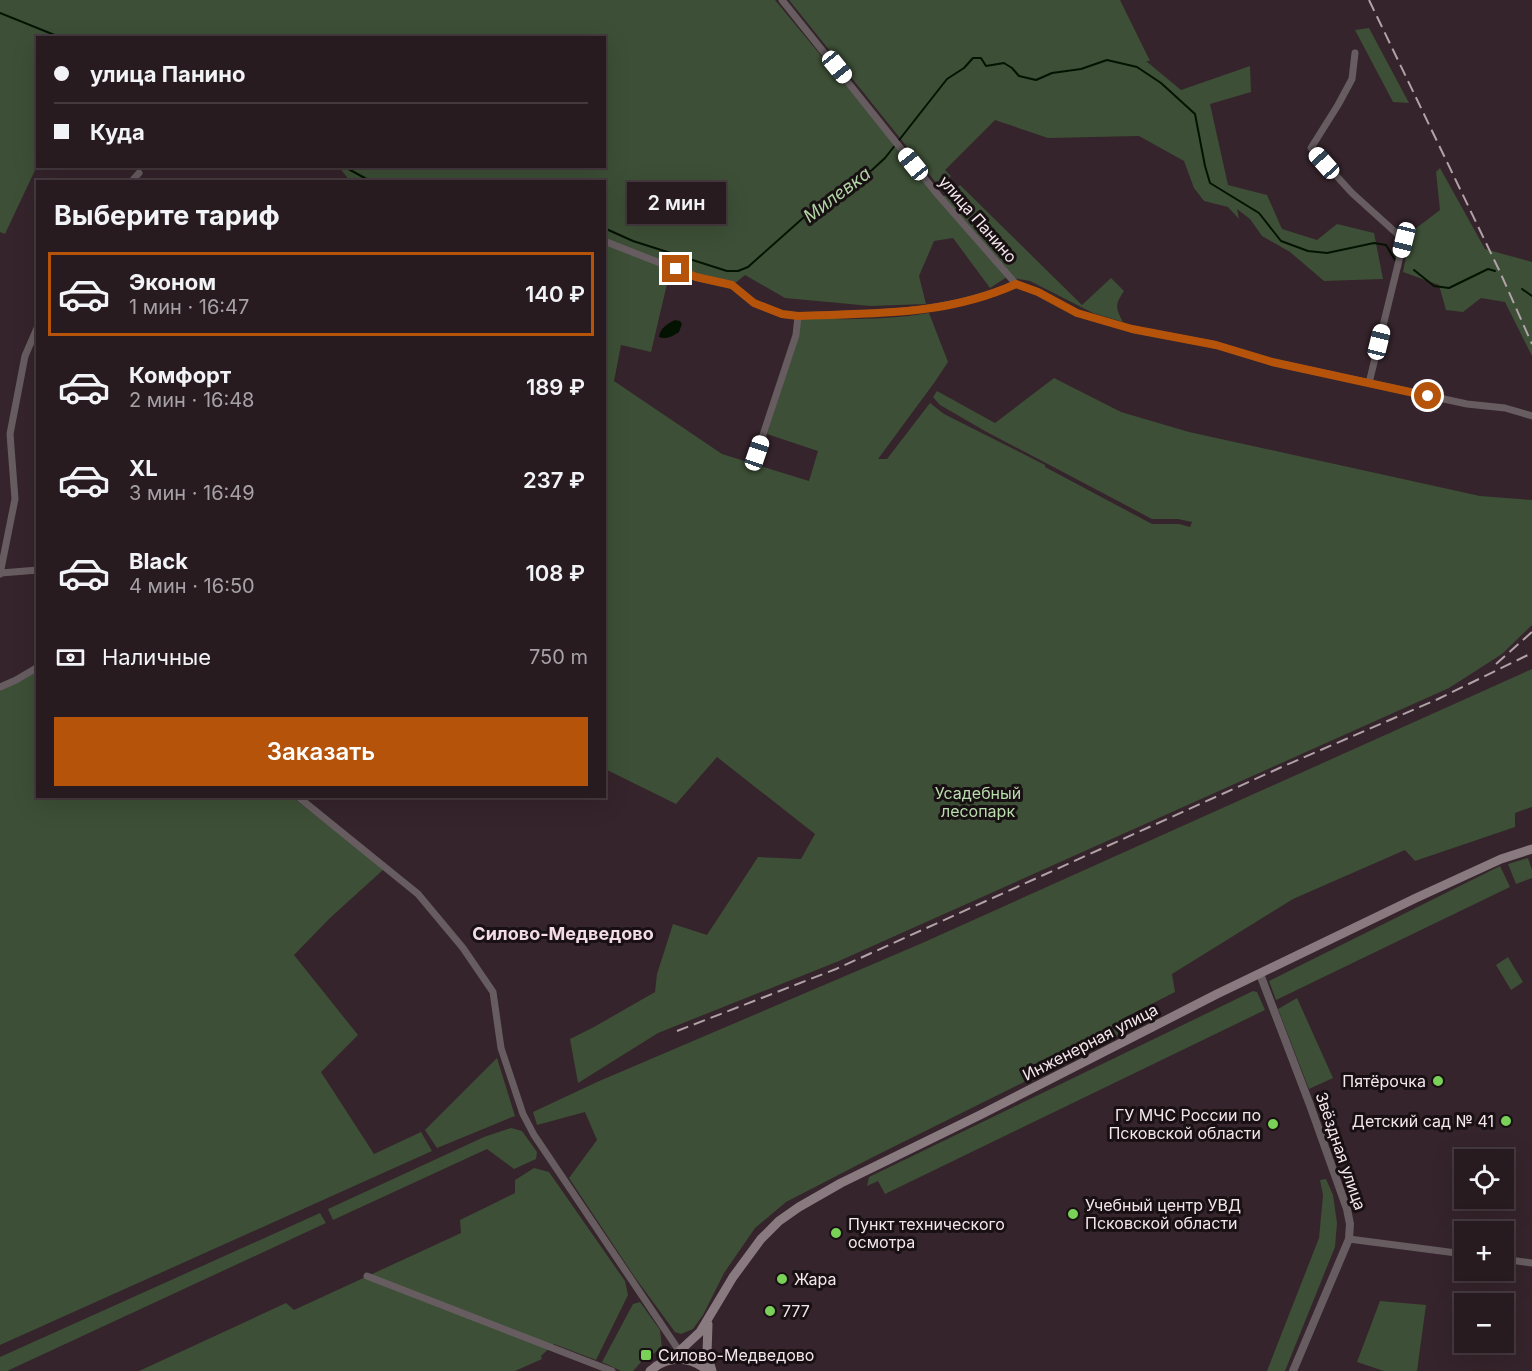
<!DOCTYPE html>
<html lang="ru">
<meta charset="utf-8">
<style>
:root{--surface:#281b20;--page:#34282d;--text:#f1f3f6;--muted:#a5a1a5;--line:#44393e;--accent:#b45309}
body{margin:0;font-family:Inter,sans-serif;background:var(--page);color:var(--text);height:100vh;display:flex;flex-direction:column;font-size:22px;white-space:nowrap}
*{box-sizing:border-box;margin:0}
p{font-size:20px;color:var(--muted)}
.icon{flex:none;width:33px;height:33px;fill:none;stroke:currentColor;stroke-width:2;stroke-linecap:round;stroke-linejoin:round}
.map{position:relative;flex:1;overflow:hidden}
.drawer{position:absolute;left:36px;top:180px;width:570px;height:618px;display:flex;flex-direction:column;background:var(--surface);border-radius:0px;box-shadow:0 6px 24px #0002,0 0 0 2px var(--line)}
.drawer>*{flex:none}
.guide{position:absolute;left:36px;top:36px;width:570px;height:132px;border-radius:0px;box-shadow:0 6px 24px #0002,0 0 0 2px var(--line);display:grid;align-content:center;height:132px;padding:0 18px;background:var(--surface)}
.tools{position:absolute;left:1454px;top:1149px;display:grid;gap:12px}
.tools a{display:grid;place-items:center;width:60px;height:60px;border-radius:0px;background:var(--surface);box-shadow:0 6px 24px #0002,0 0 0 2px var(--line);font-size:30px}
.end{position:absolute;width:27px;height:27px;margin:-14px;border:8px solid #b45309;background:#fff;box-shadow:0 0 0 3px #fff}
.from{border-radius:50%}
.bubble{position:absolute;height:42px;border-radius:0px;background:var(--surface);box-shadow:0 6px 24px #0002,0 0 0 2px var(--line);font-size:20px;font-weight:600;line-height:42px;text-align:center}
.car{position:absolute;width:18px;height:36px;margin:-18px -9px;border-radius:8px;box-shadow:0 0 4px 2px #0007;background:linear-gradient(#fff 24%,#345 0 40%,#fff 0 76%,#345 0 86%,#fff 0)}
.guide b{display:flex;align-items:center;gap:21px;height:57px;font-size:22px}
.guide b+b{border-top:2px solid var(--line)}
.guide i{width:15px;height:15px;background:var(--text)}
ul{padding:0;list-style:none}
li{display:flex;align-items:center;gap:18px;height:84px;margin:0 12px 9px;padding:0 6px;border:3px solid transparent;border-radius:0px}
li div{flex:1}
li b{display:block;font-size:22px}
li em{font-style:normal;font-weight:600}
li.current{border-color:var(--accent)}
li>.icon{width:54px;height:54px;stroke-width:1.5}
h2{padding:0 18px;font-size:27px;line-height:72px}
.pay{display:flex;align-items:center;gap:15px;height:66px;padding:0 18px;font-size:22px}
.pay p{margin-inline-start:auto}
.button{display:flex;gap:12px;margin-top:auto;padding:12px 18px}
.button a{flex:1;height:69px;border-radius:0px;background:var(--accent);color:#fff;font-size:24px;font-weight:600;line-height:69px;text-align:center}
.map>svg:first-child{display:block}
.green{fill:#3d4f36}
.water{fill:#041301}
.lines{fill:none;stroke-linecap:round;stroke-linejoin:round}
.stream{stroke:#041301;stroke-width:2}
.minor{stroke:#675d61;stroke-width:7}
.tertiary{stroke:#675d61;stroke-width:8}
.secondary{stroke:#897a80;stroke-width:9}
.rail{stroke:#b1a2a8;stroke-width:2;stroke-dasharray:12 6;stroke-linecap:butt}
.route{stroke:#b45309;stroke-width:8}
.poi-dot{fill:#79d157;stroke:#181013;stroke-width:2}
.labels{text-anchor:middle;stroke-width:6;stroke-linejoin:round;paint-order:stroke}
.street-label{font-size:16px;fill:#f4e7ec;stroke:#181013}
.park-label{font-size:16px;fill:#b9ddad;stroke:#181013}
.poi-label{font-size:16px;fill:#f4e7ec;stroke:#181013;text-anchor:start}
.water-label{font-size:18px;font-style:italic;fill:#afd3a3;stroke:#181013}
.neighbourhood-label{font-size:18px;font-weight:bold;fill:#f4dce6;stroke:#181013}
</style>
<div class="map">
<svg width="1532" height="1371" viewBox="0 0 1532 1371">
<rect width="100%" height="100%" fill="#35242b"/>
<path class="green" d="M0 0H775L938 197 948 195 960 185 1082 305 1111 278 1124 291C1115 305 1115 307 1123 322L1093 313 1030 281 1007 277 990 288 953 238 934 241 919 276 926 304 871 306 785 298 745 275 734 284 671 267 651 352 621 345 614 381 722 454 809 481 818 451 767 434 794 349 800 318C843 320 887 320 929 313L948 362 934 383 878 459H887L930 403 944 414 1045 465V467L1152 524H1179L1190 527 1192 522 1178 519H1152L985 431 940 405 933 397 937 391 995 423 1054 378 1121 412 1189 432 1480 496 1532 500V625L1502 654 1449 688 839 961 658 1033 578 1083 570 1039 594 1027 655 992 657 974 673 924 707 935 758 857 801 859 815 834 717 757 676 804 605 769 604 182 350 181 339 167 604 166V38H38L37 166 5 234 0 232Z
M789 0H1120L1150 61H1146L1181 90 1250 66 1251 92 1210 104 1228 185 1267 195 1282 229 1317 240 1337 224 1374 233 1383 279 1324 281 1290 252 1262 236 1250 219 1237 209 1239 219 1228 207 1204 201 1194 188 1184 161 1139 136 1048 138 995 120 945 170 951 176 942 185 937 184Z
M1369 28 1409 103 1393 102 1355 30Z
M1440 168 1485 249 1532 262V356L1505 302 1481 298 1463 312 1446 310 1439 285 1403 272 1411 232 1440 210 1436 172Z
M37 669 38 796 292 797 384 869 330 918 294 955 358 1035 321 1072 374 1154 421 1132 432 1151 0 1345V688Z
M1532 669V807L1515 813V827L1415 861 1405 850 1293 899 1172 974 1175 992 1124 1018 1129 1030 875 1156 786 1202 755 1228 724 1273 703 1315 693 1329 681 1334 675 1332 634 1276 569 1178 597 1140 585 1112 537 1125 533 1112 597 1082 920 944Z
M1528 858 1532 870V878L1516 884 1508 864Z
M1500 866 1510 887 1276 1000 1269 981Z
M1508 957 1523 982 1511 990 1496 965Z
M1253 991 1257 992 1265 1010 885 1194 878 1181 867 1186 869 1177Z
M1297 998 1333 1078 1309 1089 1278 1009Z
M497 1058 515 1116 437 1148 425 1130Z
M511 1128 522 1131 537 1152 536 1159 514 1169 487 1149 333 1220 328 1209 484 1137Z
M534 1168 549 1172 625 1281 628 1295 596 1360 554 1344 541 1356 542 1359 515 1371H139L286 1303 294 1310 461 1233 460 1220 515 1193V1180Z
M1326 1179 1333 1195 1337 1223 1335 1247 1285 1371H1267L1319 1238 1323 1195 1320 1180Z
M320 1213 326 1223 7 1371H0V1357Z
M1380 1301 1426 1305 1417 1371H1384L1357 1362Z
M640 1302 660 1330 662 1348 642 1361 633 1371H621L602 1362 633 1304Z"/>
<path class="water" d="M675 320 680 321 682 324 679 332C673 336 666 340 659 337 660 328 667 324 675 320Z"/>
<g class="lines">
<path class="stream" d="M0 13 62 38
M343 166 372 182
M604 228 633 241 727 271H738L748 267 812 210 872 170 885 158 947 79 964 68 973 58H981L986 66 1004 63 1012 68 1019 76 1036 80 1052 73 1081 69 1107 60 1137 67 1161 83 1195 114 1205 166 1210 183 1259 213 1281 241 1308 251 1327 253 1374 243 1386 245 1395 260
M1414 270 1434 286 1449 288 1488 269 1495 271
M1522 289 1532 296"/>
<path class="minor" d="M782 0 938 195 1016 284 1038 292 1077 313 1132 329 1216 345 1272 362 1467 404 1505 408 1532 416
M1355 53 1352 79 1338 105 1311 148 1352 193 1404 240 1369 383
M131 182 139 173
M604 241 696 277 732 285 754 303 782 314 798 316C874 313 945 315 1016 284
M757 453 796 335 798 316
M1 573 38 570
M0 574 15 499 10 434 25 356 38 326
M0 687 16 680 38 667
M297 796 418 894 463 948 493 992 501 1048 523 1114 534 1135 680 1352
M1349 1239 1464 1254
M1503 1259 1532 1263
M367 1276 612 1371"/>
<path class="tertiary" d="M1260 974 1310 1105 1347 1209 1350 1224 1349 1239 1293 1371"/>
<path class="secondary" d="M708 1324 707 1354 712 1371
M671 1359 700 1332 733 1277 761 1239 779 1221 799 1207 841 1183 980 1115 1217 994 1416 898 1501 859 1532 849
M650 1371C668 1355 690 1356 708 1371"/>
<path class="rail" d="M1369 0 1500 272 1532 344
M1496 664 1532 632
M677 1031 836 969 1284 766 1438 699 1532 653"/>
</g>
<g class="lines">
<path class="route" d="M676 269 696 277 732 285 754 303 782 314 798 316C874 313 945 316 1016 284L1038 292 1077 313 1132 329 1216 345 1272 362 1428 396"/>
</g>
<g class="poi-dot">
<circle cx="1438" cy="1081" r="6"/>
<circle cx="1506" cy="1121" r="6"/>
<circle cx="1273" cy="1124" r="6"/>
<circle cx="1073" cy="1214" r="6"/>
<circle cx="836" cy="1233" r="6"/>
<circle cx="782" cy="1279" r="6"/>
<circle cx="770" cy="1311" r="6"/>
<rect x="640" y="1349" width="12" height="12" rx="3"/>
</g>
<g class="labels">
<g class="street-label">
<text transform="translate(978 219) rotate(49)" y="6">улица Панино</text>
<text transform="translate(1090 1042) rotate(-27)" y="6">Инженерная улица</text>
<text transform="translate(1341 1151) rotate(71)" y="6">Звёздная улица</text>
</g>
<g class="park-label">
<text x="978" y="799">Усадебный<tspan x="978" dy="18">лесопарк</tspan></text>
</g>
<g class="poi-label">
<text x="1426" y="1087" text-anchor="end">Пятёрочка</text>
<text x="1261" y="1121" text-anchor="end">ГУ МЧС России по<tspan x="1261" dy="18">Псковской области</tspan></text>
<text x="1494" y="1127" text-anchor="end">Детский сад № 41</text>
<text x="1085" y="1211">Учебный центр УВД<tspan x="1085" dy="18">Псковской области</tspan></text>
<text x="848" y="1230">Пункт технического<tspan x="848" dy="18">осмотра</tspan></text>
<text x="794" y="1285">Жара</text>
<text x="782" y="1317">777</text>
<text x="658" y="1361">Силово-Медведово</text>
</g>
<g class="water-label">
<text transform="translate(837 195) rotate(-37)" y="6">Милевка</text>
</g>
<g class="neighbourhood-label">
<text x="563" y="940">Силово-Медведово</text>
</g>
</g>
</svg>
<div class="tools">
<a><svg class="icon" aria-label="locate" viewBox="0 0 24 24"><circle cx="12" cy="12" r="6"/><path d="M12 2v4M12 18v4M2 12h4M18 12h4"/></svg></a>
<a>+</a>
<a>−</a>
</div>
<i class="end from" style="left:1428px;top:396px"></i>
<i class="end" style="left:676px;top:269px"></i>
<div class="bubble" style="left:627px;top:182px;width:99px">2 мин</div>
<i class="car" style="left:837px;top:67px;rotate:141deg"></i>
<i class="car" style="left:1324px;top:163px;rotate:318deg"></i>
<i class="car" style="left:913px;top:164px;rotate:321deg"></i>
<i class="car" style="left:1404px;top:240px;rotate:194deg"></i>
<i class="car" style="left:1379px;top:342px;rotate:14deg"></i>
<i class="car" style="left:757px;top:453px;rotate:19deg"></i>
<div class="guide">
<b><i class="from"></i>улица Панино</b>
<b><i></i>Куда</b>
</div>
<section class="drawer">
<h2>Выберите тариф</h2>
<ul>
<li class="current"><svg class="icon" aria-label="car" viewBox="0 0 24 24"><path d="M5 17H2v-5l4-1 3-4h7l3 4 3 1v5h-3M9 17h6M6 11h13"/><circle cx="7" cy="17" r="2"/><circle cx="17" cy="17" r="2"/></svg><div><b>Эконом</b><p>1 мин · 16:47</p></div><em>140 ₽</em></li>
<li><svg class="icon" aria-label="car" viewBox="0 0 24 24"><path d="M5 17H2v-5l4-1 3-4h7l3 4 3 1v5h-3M9 17h6M6 11h13"/><circle cx="7" cy="17" r="2"/><circle cx="17" cy="17" r="2"/></svg><div><b>Комфорт</b><p>2 мин · 16:48</p></div><em>189 ₽</em></li>
<li><svg class="icon" aria-label="car" viewBox="0 0 24 24"><path d="M5 17H2v-5l4-1 3-4h7l3 4 3 1v5h-3M9 17h6M6 11h13"/><circle cx="7" cy="17" r="2"/><circle cx="17" cy="17" r="2"/></svg><div><b>XL</b><p>3 мин · 16:49</p></div><em>237 ₽</em></li>
<li><svg class="icon" aria-label="car" viewBox="0 0 24 24"><path d="M5 17H2v-5l4-1 3-4h7l3 4 3 1v5h-3M9 17h6M6 11h13"/><circle cx="7" cy="17" r="2"/><circle cx="17" cy="17" r="2"/></svg><div><b>Black</b><p>4 мин · 16:50</p></div><em>108 ₽</em></li>
</ul>
<div class="pay"><svg class="icon" aria-label="cash" viewBox="0 0 24 24"><path d="M3 7h18v10H3z"/><circle cx="12" cy="12" r="2"/></svg>Наличные<p>750 m</p></div>
<div class="button"><a>Заказать</a></div>
</section>
</div>
